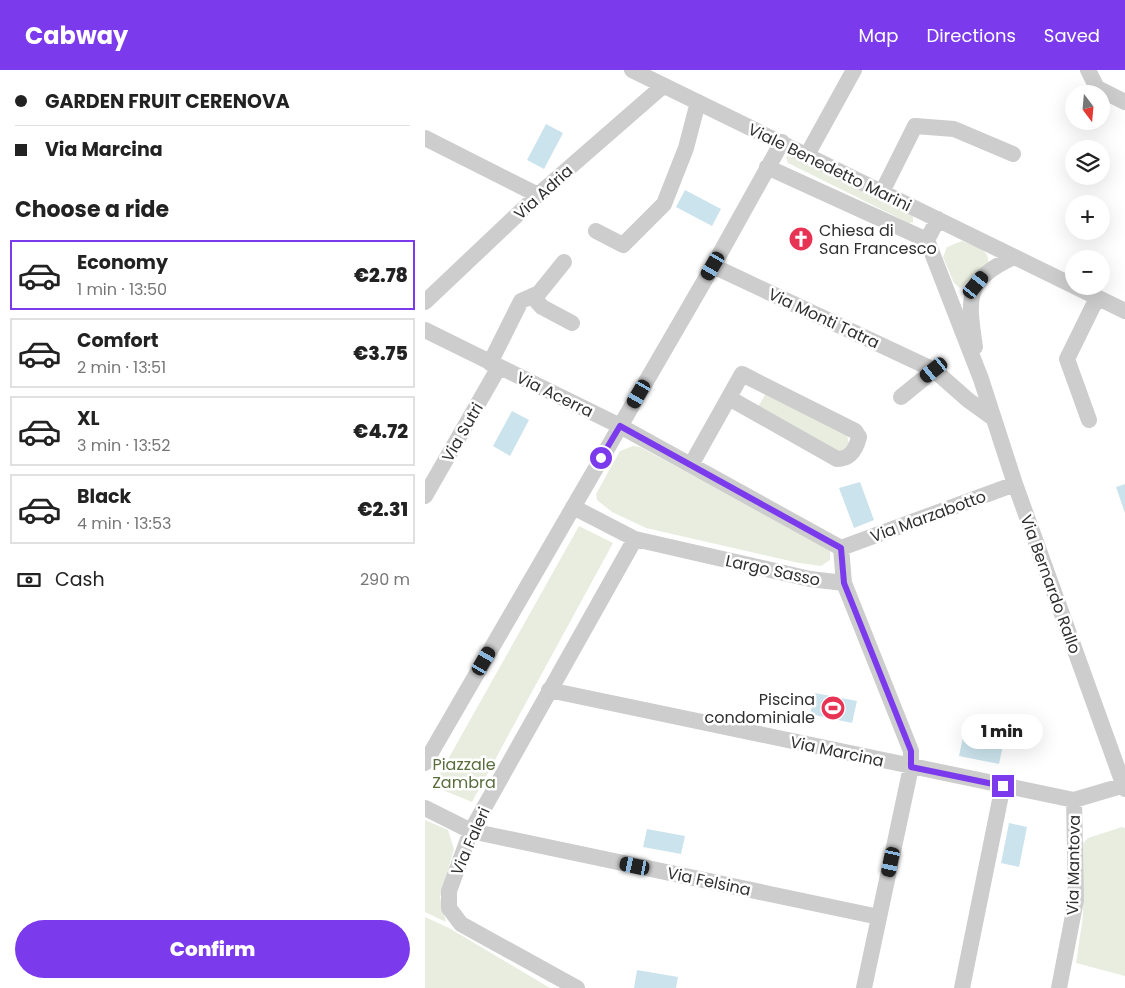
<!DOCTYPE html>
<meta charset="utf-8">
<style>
:root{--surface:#fff;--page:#f6f6f6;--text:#222;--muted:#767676;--line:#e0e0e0;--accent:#7c3aed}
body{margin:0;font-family:Poppins,sans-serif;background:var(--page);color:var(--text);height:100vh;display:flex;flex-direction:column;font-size:19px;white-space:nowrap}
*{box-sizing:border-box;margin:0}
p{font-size:16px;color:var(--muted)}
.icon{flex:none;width:28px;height:28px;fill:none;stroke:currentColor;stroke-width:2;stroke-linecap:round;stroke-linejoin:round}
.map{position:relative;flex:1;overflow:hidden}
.side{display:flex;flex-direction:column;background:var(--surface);width:425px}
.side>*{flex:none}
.banner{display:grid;align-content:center;height:110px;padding:0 15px;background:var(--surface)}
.needle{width:32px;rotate:164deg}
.controls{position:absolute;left:640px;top:15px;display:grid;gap:10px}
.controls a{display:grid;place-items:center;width:45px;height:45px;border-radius:50%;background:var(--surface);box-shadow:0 5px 20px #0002;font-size:25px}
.end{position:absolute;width:22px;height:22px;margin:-11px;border:6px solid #7c3aed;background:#fff;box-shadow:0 0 0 2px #fff}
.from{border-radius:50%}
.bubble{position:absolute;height:35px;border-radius:18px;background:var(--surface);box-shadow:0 5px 20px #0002;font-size:16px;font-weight:800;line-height:35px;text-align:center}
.car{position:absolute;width:15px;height:30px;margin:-15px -8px;border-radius:6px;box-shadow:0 0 4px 1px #0007;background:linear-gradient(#222 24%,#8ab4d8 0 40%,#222 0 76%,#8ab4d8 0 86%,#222 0)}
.banner b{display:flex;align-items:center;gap:18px;height:48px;font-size:19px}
.banner b+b{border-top:1px solid var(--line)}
.banner i{width:12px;height:12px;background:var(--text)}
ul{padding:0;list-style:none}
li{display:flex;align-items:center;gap:15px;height:70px;margin:0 10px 8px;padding:0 5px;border:2px solid var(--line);border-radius:0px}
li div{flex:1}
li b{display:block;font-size:19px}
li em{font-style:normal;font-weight:800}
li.active{border-color:var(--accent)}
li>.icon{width:45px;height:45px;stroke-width:1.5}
h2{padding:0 15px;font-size:22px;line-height:60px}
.pay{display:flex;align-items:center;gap:12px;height:55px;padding:0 15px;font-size:19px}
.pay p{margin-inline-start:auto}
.cta{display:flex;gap:10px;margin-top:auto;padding:10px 15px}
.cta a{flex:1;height:58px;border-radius:30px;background:var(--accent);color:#fff;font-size:20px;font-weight:800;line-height:58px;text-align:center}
header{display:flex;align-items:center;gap:30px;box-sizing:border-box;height:70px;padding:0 25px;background:var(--accent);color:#fff}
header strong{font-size:24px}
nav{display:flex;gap:28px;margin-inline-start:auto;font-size:18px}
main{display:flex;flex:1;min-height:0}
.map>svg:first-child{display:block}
.green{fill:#e8eddf}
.water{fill:#cbe3ed}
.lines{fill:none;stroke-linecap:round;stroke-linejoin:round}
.street{stroke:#cdcdcd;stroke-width:16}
.route{stroke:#7c3aed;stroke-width:6}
.labels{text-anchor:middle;stroke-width:5;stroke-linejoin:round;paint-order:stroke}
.street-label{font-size:16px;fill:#303030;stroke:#fff}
.poi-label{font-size:16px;fill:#303030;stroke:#fff;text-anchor:start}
.park-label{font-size:16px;fill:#596d3d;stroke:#fff}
</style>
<header>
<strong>Cabway</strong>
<nav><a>Map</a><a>Directions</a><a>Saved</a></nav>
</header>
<main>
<section class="side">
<div class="banner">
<b><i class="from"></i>GARDEN FRUIT CERENOVA</b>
<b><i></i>Via Marcina</b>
</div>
<h2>Choose a ride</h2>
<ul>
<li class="active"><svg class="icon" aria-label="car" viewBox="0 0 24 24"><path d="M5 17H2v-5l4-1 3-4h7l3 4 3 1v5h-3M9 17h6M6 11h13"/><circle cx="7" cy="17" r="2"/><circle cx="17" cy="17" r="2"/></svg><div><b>Economy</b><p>1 min · 13:50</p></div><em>€2.78</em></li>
<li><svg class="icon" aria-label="car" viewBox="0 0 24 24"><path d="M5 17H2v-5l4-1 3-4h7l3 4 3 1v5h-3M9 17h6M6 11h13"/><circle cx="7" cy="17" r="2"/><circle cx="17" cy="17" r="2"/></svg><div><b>Comfort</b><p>2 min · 13:51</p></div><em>€3.75</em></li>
<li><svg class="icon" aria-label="car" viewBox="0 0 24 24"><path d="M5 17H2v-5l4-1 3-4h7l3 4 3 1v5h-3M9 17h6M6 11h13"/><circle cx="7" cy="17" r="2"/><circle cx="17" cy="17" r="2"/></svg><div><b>XL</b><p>3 min · 13:52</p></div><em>€4.72</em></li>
<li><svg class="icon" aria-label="car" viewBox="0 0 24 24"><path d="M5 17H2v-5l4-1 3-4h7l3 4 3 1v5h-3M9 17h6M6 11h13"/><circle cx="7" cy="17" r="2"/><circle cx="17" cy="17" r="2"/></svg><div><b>Black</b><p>4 min · 13:53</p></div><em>€2.31</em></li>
</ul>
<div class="pay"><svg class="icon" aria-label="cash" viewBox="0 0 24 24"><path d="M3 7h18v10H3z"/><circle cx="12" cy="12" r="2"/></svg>Cash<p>290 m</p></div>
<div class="cta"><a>Confirm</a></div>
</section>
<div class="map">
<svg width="700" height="918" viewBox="0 0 700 918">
<rect width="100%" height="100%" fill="#fff"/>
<path class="green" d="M364 85 488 146V152L484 153 363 93 361 87Z
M537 171C548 176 565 178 563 193L535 218 529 213 518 187 522 177Z
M341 323 422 363 424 376 412 383 333 337Z
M208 376 215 377 396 474 405 481V490L396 496 374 493 221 458 187 442 172 430 171 424 195 381Z
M154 456 188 473 47 732 8 716Z
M0 750 23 760 29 779 15 827 21 852 0 842Z
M697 757 700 758V906L651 893 658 846V773L663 768Z
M0 847 24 858 125 918H0Z"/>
<path class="water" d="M121 54 138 63 119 99 102 90Z
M260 120 296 139 287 156 251 137Z
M87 341 104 350 85 386 68 376Z
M435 412 449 450 429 458 414 418Z
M700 414V443L691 417Z
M390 623 432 631 427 653 385 644Z
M538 667 578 675 574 694 534 686Z
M584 753 602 757 594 797 576 793Z
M222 759 260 766 256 784 218 777Z
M212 900 253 907 251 918H209Z"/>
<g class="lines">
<path class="street" d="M207 0 700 241
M663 0 672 18 700 32
M0 68 113 125
M382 85 429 0
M342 97 502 170
M457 122 490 56 529 59 588 84
M513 149 502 170 556 309 590 414 700 719
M171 161 198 175 239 134 261 78 273 32
M288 196 509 300 543 330 568 348
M107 226 117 237 147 253
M0 232 113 125 238 16
M0 260 195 356 416 478 419 513 385 509 210 469 148 437
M550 277C543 229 539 210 589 187
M65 293 96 231 114 223 139 192
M476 327 509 300
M664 350 642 289 672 228
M266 395 317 304 430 361 434 367C431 379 426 389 412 389L304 328
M0 426 74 297
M416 478 590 414
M419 513 486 681V697L439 918
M124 620 649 730 700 715
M0 693 288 196 357 72
M0 738 46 761 454 847
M152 918 36 854 24 838V821L46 761 210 469
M537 918 578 715
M634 918 651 830 649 730"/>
</g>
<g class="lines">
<path class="route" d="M176 388 195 356 416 478 419 513 486 681V697L578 716"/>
</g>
<defs>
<symbol id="church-disc" viewBox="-11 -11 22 22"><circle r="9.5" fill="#e73354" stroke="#fff"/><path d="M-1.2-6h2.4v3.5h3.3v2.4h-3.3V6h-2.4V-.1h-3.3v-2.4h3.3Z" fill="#fff"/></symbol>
<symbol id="stadium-disc" viewBox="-11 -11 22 22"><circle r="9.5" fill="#e73354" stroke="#fff"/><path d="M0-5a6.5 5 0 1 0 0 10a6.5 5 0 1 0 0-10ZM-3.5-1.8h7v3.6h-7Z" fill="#fff"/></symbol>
</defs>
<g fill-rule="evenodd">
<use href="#church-disc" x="362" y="155" width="28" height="28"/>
<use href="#stadium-disc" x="394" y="624" width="28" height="28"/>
</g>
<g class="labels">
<g class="street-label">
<text transform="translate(405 97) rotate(26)" y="6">Viale Benedetto Marini</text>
<text transform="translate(118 122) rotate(-42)" y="6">Via Adria</text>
<text transform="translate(399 248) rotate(25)" y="6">Via Monti Tatra</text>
<text transform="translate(130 324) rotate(26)" y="6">Via Acerra</text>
<text transform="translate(37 362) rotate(-60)" y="6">Via Sutri</text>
<text transform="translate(503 446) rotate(-20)" y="6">Via Marzabotto</text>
<text transform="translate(348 500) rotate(12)" y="6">Largo Sasso</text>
<text transform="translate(626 514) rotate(70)" y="6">Via Bernardo Rallo</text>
<text transform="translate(412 681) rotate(12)" y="6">Via Marcina</text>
<text transform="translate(45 771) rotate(-66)" y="6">Via Faleri</text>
<text transform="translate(648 795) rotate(-89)" y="6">Via Mantova</text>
<text transform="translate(284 811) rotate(12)" y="6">Via Felsina</text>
</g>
<g class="poi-label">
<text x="394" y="166">Chiesa di<tspan x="394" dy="18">San Francesco</tspan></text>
<text x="390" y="635" text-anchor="end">Piscina<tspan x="390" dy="18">condominiale</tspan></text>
</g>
<g class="park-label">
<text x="39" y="700">Piazzale<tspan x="39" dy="18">Zambra</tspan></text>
</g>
</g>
</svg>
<div class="controls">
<a><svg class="needle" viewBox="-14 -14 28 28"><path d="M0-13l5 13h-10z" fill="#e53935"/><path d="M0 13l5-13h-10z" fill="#767676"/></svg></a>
<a><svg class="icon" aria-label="layers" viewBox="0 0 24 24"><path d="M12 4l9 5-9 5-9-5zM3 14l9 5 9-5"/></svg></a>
<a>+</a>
<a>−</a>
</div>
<i class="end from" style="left:176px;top:388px"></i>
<i class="end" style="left:578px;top:716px"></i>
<div class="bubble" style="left:536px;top:644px;width:82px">1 min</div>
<i class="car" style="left:288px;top:196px;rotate:210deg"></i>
<i class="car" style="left:551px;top:215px;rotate:39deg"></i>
<i class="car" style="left:509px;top:300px;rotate:231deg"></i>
<i class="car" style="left:214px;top:324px;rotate:210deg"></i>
<i class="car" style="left:59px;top:591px;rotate:30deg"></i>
<i class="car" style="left:466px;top:792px;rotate:192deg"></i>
<i class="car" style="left:210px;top:796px;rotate:282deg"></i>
</div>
</main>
